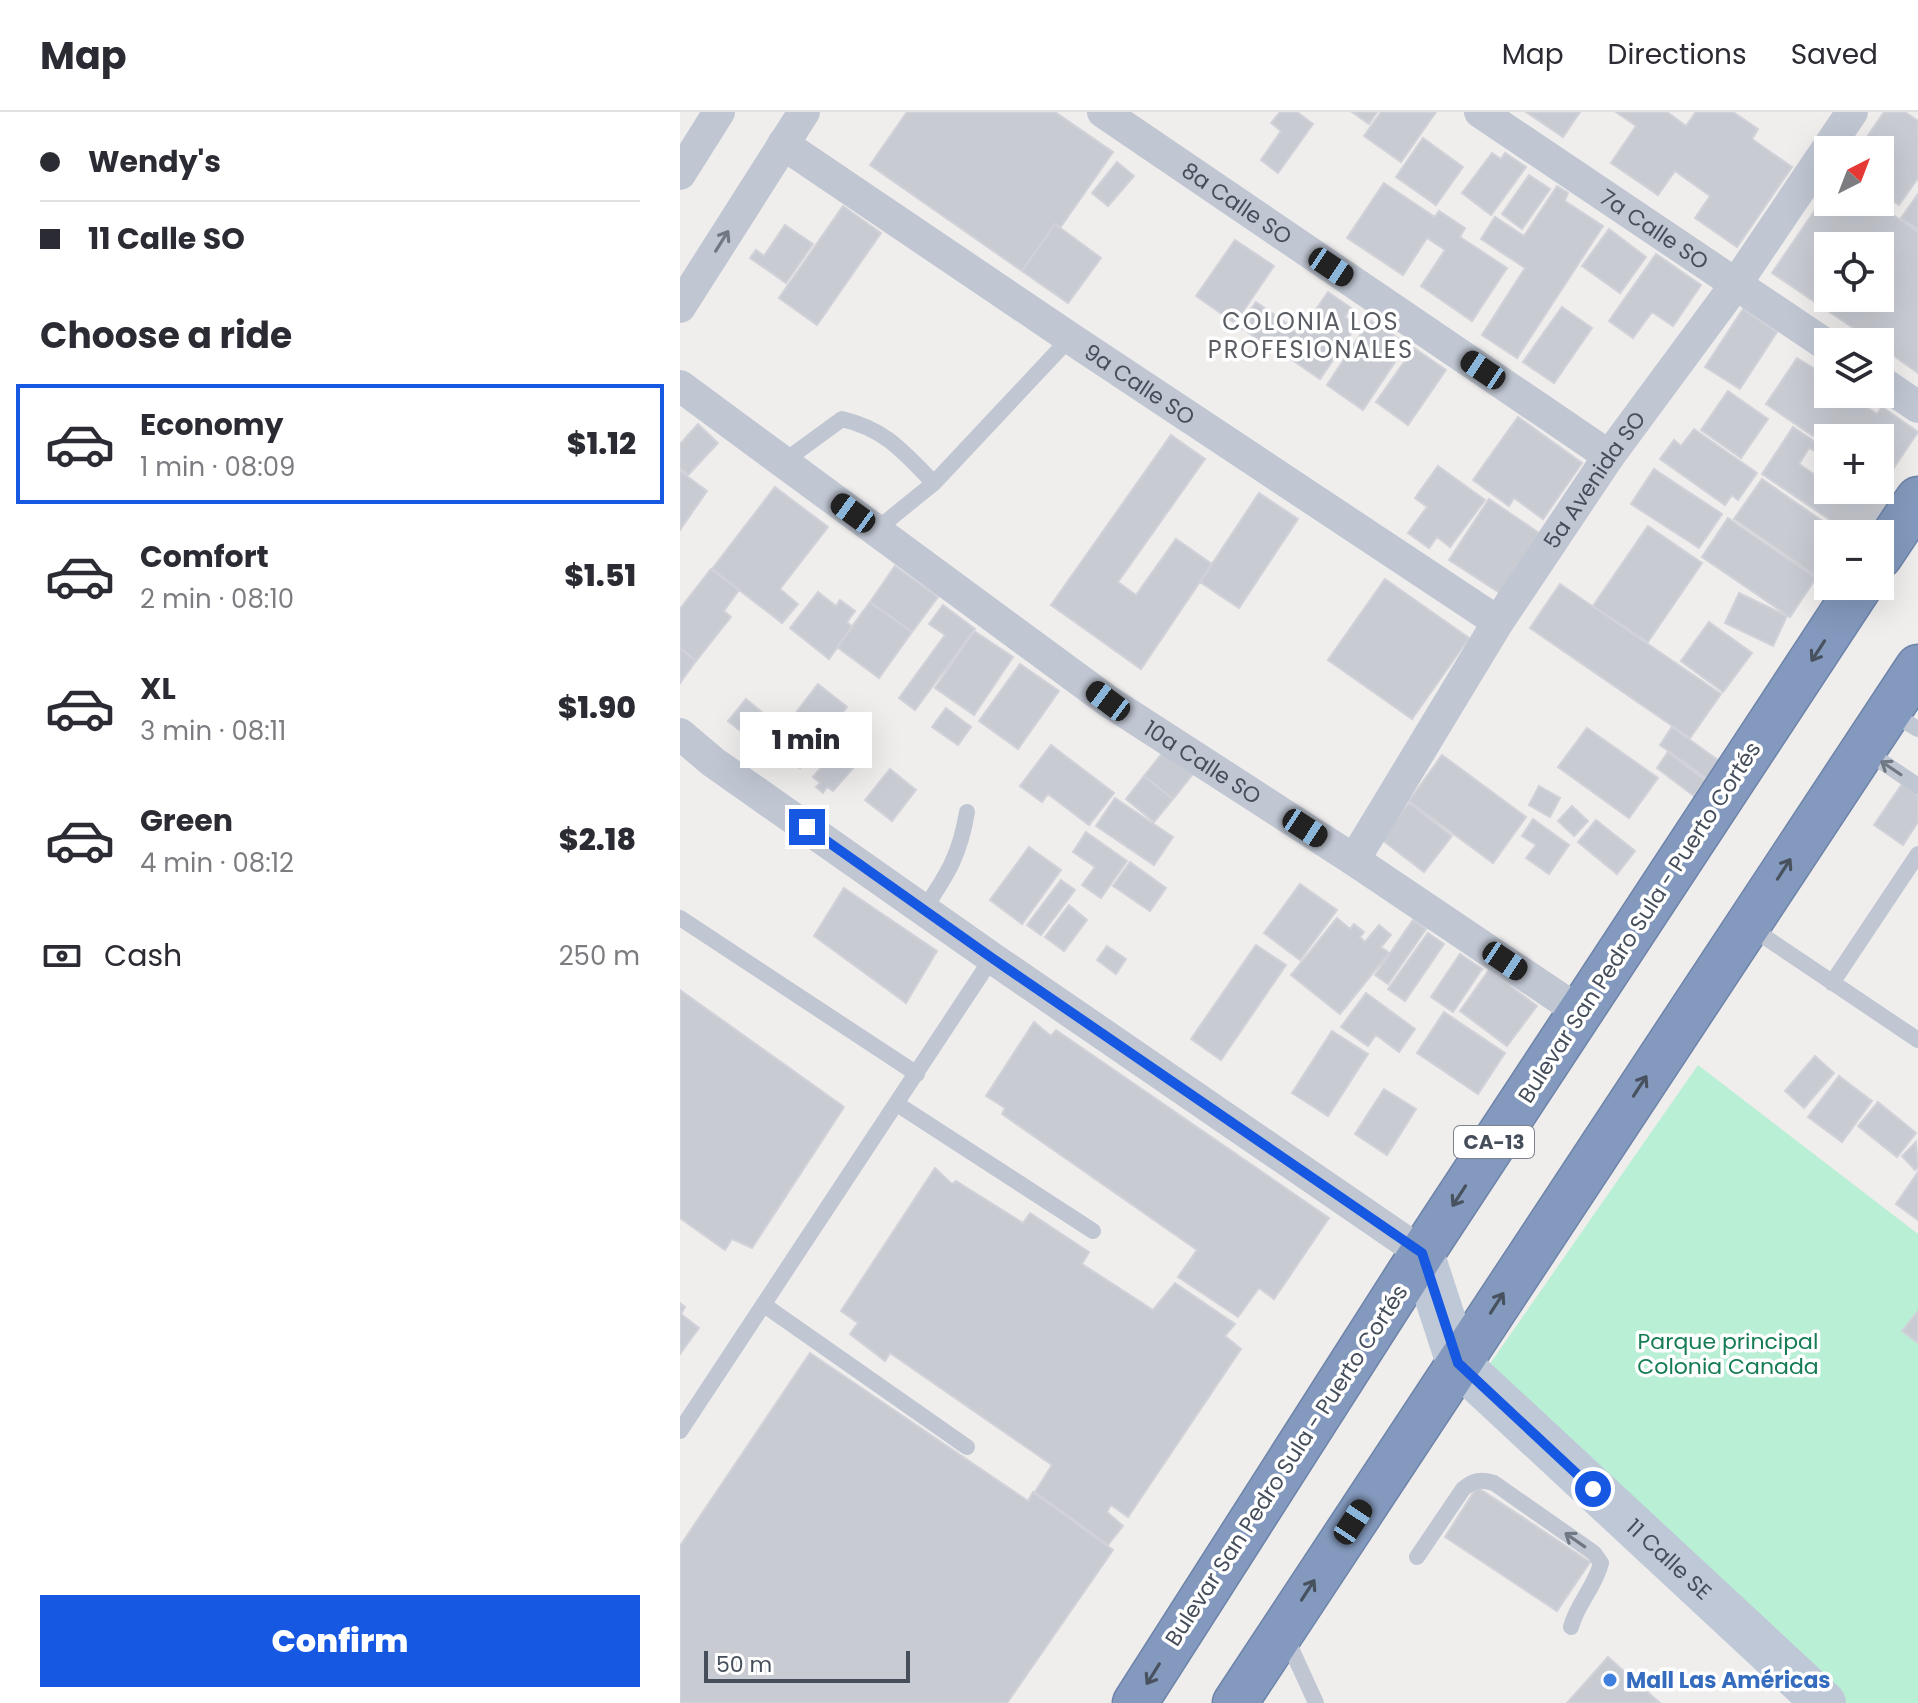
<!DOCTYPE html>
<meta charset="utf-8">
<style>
:root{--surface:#fff;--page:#f7f7f7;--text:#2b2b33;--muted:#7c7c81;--line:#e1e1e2;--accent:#1658e1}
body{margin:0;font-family:Poppins,sans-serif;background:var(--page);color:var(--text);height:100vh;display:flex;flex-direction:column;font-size:30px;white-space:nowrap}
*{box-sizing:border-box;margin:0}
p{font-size:26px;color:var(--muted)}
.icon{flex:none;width:44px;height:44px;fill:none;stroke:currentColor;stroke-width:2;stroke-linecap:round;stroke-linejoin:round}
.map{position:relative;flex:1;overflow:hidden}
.side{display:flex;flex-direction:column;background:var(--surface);width:680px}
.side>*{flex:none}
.banner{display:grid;align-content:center;height:176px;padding:0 40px;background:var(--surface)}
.needle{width:52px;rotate:42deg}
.tools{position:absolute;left:1134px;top:24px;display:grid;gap:16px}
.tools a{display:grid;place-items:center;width:80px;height:80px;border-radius:0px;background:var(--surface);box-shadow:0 8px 32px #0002;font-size:40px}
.scale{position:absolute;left:24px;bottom:20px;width:206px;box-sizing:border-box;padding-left:8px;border:4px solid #454e5a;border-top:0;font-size:22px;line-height:28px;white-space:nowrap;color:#454e5a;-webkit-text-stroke:6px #fff;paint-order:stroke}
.end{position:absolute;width:36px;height:36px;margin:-18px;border:10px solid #1658e1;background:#fff;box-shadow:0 0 0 4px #fff}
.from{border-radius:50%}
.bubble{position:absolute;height:56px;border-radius:0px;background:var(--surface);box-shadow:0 8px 32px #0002;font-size:26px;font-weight:800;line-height:56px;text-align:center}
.car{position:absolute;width:24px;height:48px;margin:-24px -12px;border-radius:10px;box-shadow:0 0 6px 2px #0007;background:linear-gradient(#222 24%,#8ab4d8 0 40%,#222 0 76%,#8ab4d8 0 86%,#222 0)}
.banner b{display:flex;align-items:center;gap:28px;height:76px;font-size:30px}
.banner b+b{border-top:2px solid var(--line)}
.banner i{width:20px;height:20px;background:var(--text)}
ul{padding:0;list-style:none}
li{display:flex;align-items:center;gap:24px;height:120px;margin:0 16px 12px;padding:0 24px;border:4px solid transparent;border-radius:0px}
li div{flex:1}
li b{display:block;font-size:30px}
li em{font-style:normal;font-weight:800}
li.on{border-color:var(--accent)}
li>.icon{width:72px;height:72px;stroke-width:1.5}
h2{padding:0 40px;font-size:36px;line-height:96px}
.pay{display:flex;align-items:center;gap:20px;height:88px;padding:0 40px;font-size:30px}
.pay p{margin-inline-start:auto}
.button{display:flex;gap:16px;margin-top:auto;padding:16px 40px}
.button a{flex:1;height:92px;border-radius:0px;background:var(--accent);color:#fff;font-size:32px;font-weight:800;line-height:92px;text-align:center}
header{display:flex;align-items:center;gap:48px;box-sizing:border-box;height:112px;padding:0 40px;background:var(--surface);border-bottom:2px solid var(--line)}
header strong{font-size:38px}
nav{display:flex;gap:44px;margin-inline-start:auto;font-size:28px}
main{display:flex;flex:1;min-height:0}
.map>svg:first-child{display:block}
.green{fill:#b9efd4}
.building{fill:#c9cbd3;stroke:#d1d2d9;stroke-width:2;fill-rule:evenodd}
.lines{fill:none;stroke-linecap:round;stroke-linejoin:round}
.highway-casing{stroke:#6e84a9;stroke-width:47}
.lane{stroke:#c0c7d3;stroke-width:16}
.street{stroke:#c0c7d3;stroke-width:32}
.secondary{stroke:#bfc8d7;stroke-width:44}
.highway{stroke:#8399bd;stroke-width:44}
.oneway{stroke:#707884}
.oneway2{stroke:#48525f}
.route{stroke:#1658e1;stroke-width:10}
.shop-dot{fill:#3f7fe0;stroke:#fff;stroke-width:3}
.labels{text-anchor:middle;stroke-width:7;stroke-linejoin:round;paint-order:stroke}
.shield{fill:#fff;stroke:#7d838c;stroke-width:2}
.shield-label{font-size:20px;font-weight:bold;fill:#454e5a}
.street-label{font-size:22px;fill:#454e5a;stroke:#fff}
.park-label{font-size:22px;fill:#157c54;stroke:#fff}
.shop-label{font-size:22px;font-weight:bold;fill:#366cbe;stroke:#fff;text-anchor:start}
.neighbourhood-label{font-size:24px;letter-spacing:2px;fill:#595c62;stroke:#fff}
</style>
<header>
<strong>Map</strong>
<nav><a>Map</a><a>Directions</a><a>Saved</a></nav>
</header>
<main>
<section class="side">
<div class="banner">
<b><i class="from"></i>Wendy's</b>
<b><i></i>11 Calle SO</b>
</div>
<h2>Choose a ride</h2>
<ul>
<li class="on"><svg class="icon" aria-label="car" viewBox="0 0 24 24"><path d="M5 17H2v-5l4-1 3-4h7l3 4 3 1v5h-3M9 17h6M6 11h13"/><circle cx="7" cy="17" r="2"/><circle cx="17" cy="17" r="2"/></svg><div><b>Economy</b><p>1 min · 08:09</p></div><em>$1.12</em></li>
<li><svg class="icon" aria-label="car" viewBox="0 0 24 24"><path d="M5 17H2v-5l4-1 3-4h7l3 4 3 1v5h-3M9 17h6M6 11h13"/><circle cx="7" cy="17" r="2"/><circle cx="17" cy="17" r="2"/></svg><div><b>Comfort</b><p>2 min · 08:10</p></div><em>$1.51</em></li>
<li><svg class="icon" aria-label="car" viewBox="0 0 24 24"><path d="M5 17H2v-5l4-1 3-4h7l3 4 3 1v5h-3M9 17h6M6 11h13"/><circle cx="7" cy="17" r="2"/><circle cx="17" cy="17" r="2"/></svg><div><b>XL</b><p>3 min · 08:11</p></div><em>$1.90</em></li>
<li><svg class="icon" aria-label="car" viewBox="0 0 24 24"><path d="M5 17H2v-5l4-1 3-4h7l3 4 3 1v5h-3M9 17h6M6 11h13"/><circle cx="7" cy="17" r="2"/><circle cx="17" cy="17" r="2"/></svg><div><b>Green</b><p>4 min · 08:12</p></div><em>$2.18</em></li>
</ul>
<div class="pay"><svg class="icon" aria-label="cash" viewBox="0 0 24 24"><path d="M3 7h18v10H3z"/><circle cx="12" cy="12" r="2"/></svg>Cash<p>250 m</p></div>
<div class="button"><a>Confirm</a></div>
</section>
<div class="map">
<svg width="1238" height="1591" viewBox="0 0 1238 1591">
<rect width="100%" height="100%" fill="#f0eded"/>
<path class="green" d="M1018 953 1238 1122V1591H1144L798 1269Z"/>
<path class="building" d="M227 0H375L433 40 380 116 375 112 342 159 190 53Z
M600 0H617L633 12 598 61 581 48 601 19 591 11Z
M672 0H697L689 12Z
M701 0H756L721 50 684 24Z
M846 0H900L883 25Z
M936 0H987L1006 14 1016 0H1053L1078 17 1072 27 1112 55 1057 135 1015 106 1030 84 995 59 978 83 931 51 956 14Z
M1204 0H1225L1238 9V66L1219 93 1200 80V38H1178Z
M743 26 783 55 756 93 716 65Z
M812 41 821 47 825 41 846 55 811 103 782 81Z
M437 50 454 64 428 94 412 81Z
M849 63 870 77 842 117 822 102Z
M704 71 755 105 759 99 785 116 780 125 827 156 792 209 741 174 765 138 747 126 723 163 667 126Z
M877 74 888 81 885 89 923 114 837 246 802 223 845 156 801 127 815 105 844 124Z
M1148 79V90H1194L1238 120V261L1200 234V230H1194L1092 161ZM1148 134H1200V186H1148Z
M1238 82V118L1221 106Z
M163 94 201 121 137 213 99 186Z
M375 112 421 146 388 191 342 159Z
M105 113 133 132 106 171 70 146 76 138 84 144Z
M929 117 966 145 940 181 902 154Z
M555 128 594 154 555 211 516 184Z
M976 142 1021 173 993 214 972 200 953 226 929 209Z
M648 180 671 196 665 205 677 213 640 267 605 243Z
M576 190 619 220 602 244 559 214Z
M882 195 912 216 874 271 843 250Z
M1063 197 1097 220 1060 277 1025 255Z
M690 208 727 232 683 298 647 273Z
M734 236 766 258 728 313 696 290Z
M1117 246 1148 265V282H1168L1197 302 1202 295 1238 320 1201 375 1200 326H1157L1139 314 1133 324 1086 292Z
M1048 279 1088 307 1061 346 1021 318Z
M838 305 902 351 863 407 834 386 829 394 793 368Z
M18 312 38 331 8 363 0 356V332Z
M1113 315 1143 335 1139 341 1129 336 1119 352 1148 372V378H1190L1210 391 1189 422H1171L1082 362Z
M1014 317 1077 361 1058 388 1052 383 1045 393 980 347 994 328 1001 334Z
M491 323 525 347 438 470 456 483 496 427 532 452 461 557 371 493Z
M758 354 805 388 770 435 757 425 749 436 728 421 747 395 735 386Z
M974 357 1042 402 1019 436 951 392Z
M0 359 27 379 0 418Z
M1082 367 1161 422H1148V444L1135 463 1054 407Z
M95 375 148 415 100 477 118 492 102 511 32 457Z
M579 381 618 407 559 496 520 470Z
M809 387 859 421 820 481 769 448Z
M1048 406 1136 466 1110 505 1022 445Z
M968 414 1022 451 968 530 913 494Z
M215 454 258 485 232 520 190 490Z
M31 457 59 478 44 499 51 505 16 549 0 536V497Z
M705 467 789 526 732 607 648 548Z
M880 472 1041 582 1010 626 850 516Z
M138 480 156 494 160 488 175 499 167 510 172 515 149 547 110 516Z
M1059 481 1107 504 1093 534 1045 511Z
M190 490 232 520 199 566 157 535Z
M263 493 295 517 235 598 219 586 265 523 249 512Z
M1029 510 1072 541 1043 580 1001 549Z
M294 519 333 545 294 603 255 576Z
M0 536 16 549 0 571Z
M340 552 379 579 338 637 299 609Z
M138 572 167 595 120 656 91 633Z
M66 587 101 616 83 637 48 609Z
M266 596 291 615 278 633 252 615Z
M992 615 1042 651 1029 668 980 633Z
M907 616 978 666 949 706 878 655Z
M371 633 434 681 409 713 368 682 362 690 340 674Z
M155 639 174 655 153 679 147 675 143 681 136 675 140 671 133 665Z
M484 639 513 662 493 687 464 664Z
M988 640 1025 668 1014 684 977 656Z
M762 643 846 705 813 751 729 689Z
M210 657 236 678 212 709 185 688Z
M464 664 493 687 474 710 446 687Z
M1222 672 1238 683V710L1223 733 1194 713Z
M859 674 880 686 870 705 849 693Z
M435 686 493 725 474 753 416 714Z
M729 691 772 724 744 760 701 727Z
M892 694 908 709 894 724 878 709Z
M853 707 889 733 869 762 846 746 856 733 842 724Z
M916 708 955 739 937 762 898 730Z
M406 720 447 749 421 786 402 773 415 755 393 740Z
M349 735 381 758 342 812 310 788Z
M450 750 486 776 470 799 433 774Z
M381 768 395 778 361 823 347 813Z
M620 772 657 798 620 848 584 821Z
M164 776 257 839 226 891 134 824Z
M389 793 407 808 384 839 365 825Z
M657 806 670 817 674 812 684 820 680 825 685 830 699 813 711 823 701 835 709 841 660 902 611 863Z
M733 808 746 817 708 872 695 863Z
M748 821 764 832 725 889 708 877Z
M576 833 606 853 541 948 511 927Z
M427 834 446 847 436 862 417 848Z
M780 842 802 857 773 900 751 885Z
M809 858 857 894 827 934 780 899Z
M0 878 164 995 72 1136 52 1127 45 1138 0 1106Z
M686 881 735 917 719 940 696 923 688 934 661 915Z
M764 900 825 941 798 982 737 941Z
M354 910 371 924 376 918 649 1106 594 1187 579 1176 558 1205 498 1165 517 1138 322 1002 325 996 306 984Z
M652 919 688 942 648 1004 612 981Z
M1135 944 1154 961 1124 996 1105 979Z
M1159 964 1192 989 1162 1030 1128 1005Z
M704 977 736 997 707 1043 675 1022Z
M1198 990 1236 1021 1217 1045 1178 1014Z
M1236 1030 1238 1055 1235 1058 1222 1044Z
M255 1056 272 1072 276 1069 343 1111 350 1101 409 1140 402 1152 473 1198 495 1171 555 1212 545 1224 561 1237 448 1405 431 1393 427 1400 443 1414 428 1433 355 1380 372 1353 210 1241 205 1249 170 1222 178 1211 161 1199Z
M1238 1060V1108L1216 1092Z
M0 1191 5 1195 1 1202 19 1216 0 1242Z
M1238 1199V1231L1222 1219Z
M130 1241 348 1389 353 1380 433 1438 327 1591H0V1434Z
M797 1375 910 1450 877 1499 765 1425Z
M928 1545 980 1591H887Z"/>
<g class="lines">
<defs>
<path id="highway" d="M1200 444 1238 387
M455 1591 742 1141 1180 474
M555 1591 1238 555"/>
</defs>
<use href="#highway" class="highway-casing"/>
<path class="lane" d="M103 350 162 307C207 318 223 340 254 371
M196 418 254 371 390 226
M1209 600 1238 617
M1186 639 1238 674
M244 797C268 762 280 742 287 700
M0 806 237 962
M1070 815 1238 928
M1152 871 1238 742
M217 992 413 1119
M84 1193 287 1335
M0 1319 312 846
M737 1445 783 1377C794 1368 800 1367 814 1371L914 1441 921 1451C915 1475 897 1492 891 1515
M605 1523 636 1591"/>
<g class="street">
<path id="s1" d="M423 0 929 344"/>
<path id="s2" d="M800 0 1148 234"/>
<path id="s3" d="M103 32 390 226 818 510"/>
<path d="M0 62 39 0"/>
<path d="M0 195 124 0"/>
<path d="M1200 269 1238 295"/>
<path id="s4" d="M0 274 428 589 674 748 900 900"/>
<path d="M0 622 33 650 312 846 742 1141"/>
<path id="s5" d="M674 748 818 510 929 344 1056 172 1172 0"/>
</g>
<path class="secondary" id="s6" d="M742 1141 778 1251 1144 1591"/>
<use href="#highway" class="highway"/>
</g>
<defs><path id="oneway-shaft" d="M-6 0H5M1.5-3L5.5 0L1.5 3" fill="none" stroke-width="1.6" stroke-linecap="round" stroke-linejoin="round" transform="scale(2)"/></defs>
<g class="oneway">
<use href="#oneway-shaft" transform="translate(42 129) rotate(-58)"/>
<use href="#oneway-shaft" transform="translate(1211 656) rotate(-146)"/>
<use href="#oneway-shaft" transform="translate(895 1428) rotate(-145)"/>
</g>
<g class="oneway2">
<use href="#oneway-shaft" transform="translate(1138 539) rotate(123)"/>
<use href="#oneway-shaft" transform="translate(1104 757) rotate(-57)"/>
<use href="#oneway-shaft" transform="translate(960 974) rotate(-57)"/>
<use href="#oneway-shaft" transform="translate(779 1084) rotate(123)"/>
<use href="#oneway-shaft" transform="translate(817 1191) rotate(-57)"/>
<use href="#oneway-shaft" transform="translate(628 1478) rotate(-57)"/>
<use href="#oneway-shaft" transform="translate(473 1562) rotate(122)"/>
</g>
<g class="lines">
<path class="route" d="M127 715 312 846 742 1141 778 1251 913 1377"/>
</g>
<circle class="shop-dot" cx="930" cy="1568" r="8"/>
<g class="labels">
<rect class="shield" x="774" y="1014" width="80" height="32" rx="6"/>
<g class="shield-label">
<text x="814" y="1037">CA-13</text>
</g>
<g class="street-label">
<text dy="8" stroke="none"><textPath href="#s1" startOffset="162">8a Calle SO</textPath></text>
<text dy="8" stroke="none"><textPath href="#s2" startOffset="210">7a Calle SO</textPath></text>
<text dy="8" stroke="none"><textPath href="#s3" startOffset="430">9a Calle SO</textPath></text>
<text dy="8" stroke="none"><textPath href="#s5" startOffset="450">5a Avenida SO</textPath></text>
<text dy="8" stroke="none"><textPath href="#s4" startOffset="644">10a Calle SO</textPath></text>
<text transform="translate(959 810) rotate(-57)" y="8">Bulevar San Pedro Sula - Puerto Cortés</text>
<text transform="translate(606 1353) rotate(-57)" y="8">Bulevar San Pedro Sula - Puerto Cortés</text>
<text dy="8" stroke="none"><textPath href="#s6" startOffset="404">11 Calle SE</textPath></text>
</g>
<g class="park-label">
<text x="1048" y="1237">Parque principal<tspan x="1048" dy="25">Colonia Canada</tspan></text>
</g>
<g class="shop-label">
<text x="946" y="1576">Mall Las Américas</text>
</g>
<g class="neighbourhood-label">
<text x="631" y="218">COLONIA LOS<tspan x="631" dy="28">PROFESIONALES</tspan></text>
</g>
</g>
</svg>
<div class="tools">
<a><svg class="needle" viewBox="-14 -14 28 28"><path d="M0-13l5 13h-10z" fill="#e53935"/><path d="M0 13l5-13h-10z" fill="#7c7c81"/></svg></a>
<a><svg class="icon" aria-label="locate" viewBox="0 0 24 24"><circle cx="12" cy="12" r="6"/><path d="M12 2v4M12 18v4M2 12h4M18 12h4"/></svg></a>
<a><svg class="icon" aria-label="layers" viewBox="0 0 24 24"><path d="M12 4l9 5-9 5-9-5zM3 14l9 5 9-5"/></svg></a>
<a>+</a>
<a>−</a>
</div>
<div class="scale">50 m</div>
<i class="end from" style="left:913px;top:1377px"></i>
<i class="end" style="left:127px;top:715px"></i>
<div class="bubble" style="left:60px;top:600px;width:132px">1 min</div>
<i class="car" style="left:651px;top:155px;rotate:124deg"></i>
<i class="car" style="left:803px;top:258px;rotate:304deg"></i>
<i class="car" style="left:173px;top:401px;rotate:306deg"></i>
<i class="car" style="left:428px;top:589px;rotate:307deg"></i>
<i class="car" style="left:625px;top:716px;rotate:123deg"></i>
<i class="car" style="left:825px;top:849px;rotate:124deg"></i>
<i class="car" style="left:673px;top:1410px;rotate:33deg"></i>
</div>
</main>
